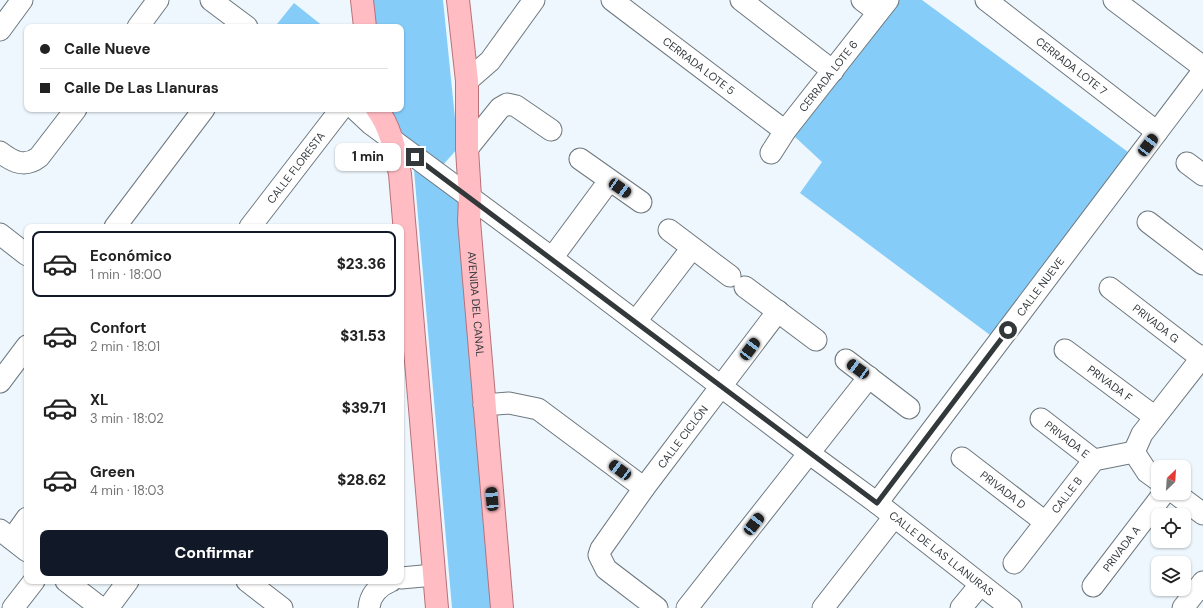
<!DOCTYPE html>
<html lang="es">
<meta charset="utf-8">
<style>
:root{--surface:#fff;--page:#f2f2f2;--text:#222;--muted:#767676;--line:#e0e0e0;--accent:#111827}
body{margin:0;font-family:"DM Sans",sans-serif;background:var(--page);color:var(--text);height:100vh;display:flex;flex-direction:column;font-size:15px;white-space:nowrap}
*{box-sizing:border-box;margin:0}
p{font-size:13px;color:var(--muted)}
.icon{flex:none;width:22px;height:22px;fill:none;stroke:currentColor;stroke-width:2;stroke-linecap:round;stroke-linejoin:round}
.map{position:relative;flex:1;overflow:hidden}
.panel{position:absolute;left:24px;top:224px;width:380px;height:360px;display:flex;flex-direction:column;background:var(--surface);border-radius:8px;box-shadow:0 1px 3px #0004}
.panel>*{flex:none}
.top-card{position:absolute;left:24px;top:24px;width:380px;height:88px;border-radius:8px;box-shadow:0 1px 3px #0004;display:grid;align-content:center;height:88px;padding:0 16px;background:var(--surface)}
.needle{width:26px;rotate:25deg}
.fabs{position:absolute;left:1151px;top:460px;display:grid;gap:8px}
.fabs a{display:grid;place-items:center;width:40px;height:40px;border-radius:8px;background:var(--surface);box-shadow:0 1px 3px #0004;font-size:20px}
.end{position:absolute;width:18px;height:18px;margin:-9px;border:5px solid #33383b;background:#fff;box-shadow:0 0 0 2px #fff}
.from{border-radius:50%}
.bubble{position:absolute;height:28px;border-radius:8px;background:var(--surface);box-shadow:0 1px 3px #0004;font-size:13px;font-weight:800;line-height:28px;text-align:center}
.car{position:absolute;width:12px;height:24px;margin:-12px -6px;border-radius:5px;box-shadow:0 0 3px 1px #0007;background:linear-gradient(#222 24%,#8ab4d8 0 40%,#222 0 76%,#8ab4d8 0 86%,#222 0)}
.top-card b{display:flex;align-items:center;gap:14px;height:38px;font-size:15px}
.top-card b+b{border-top:1px solid var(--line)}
.top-card i{width:10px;height:10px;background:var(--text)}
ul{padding:7px 0 0;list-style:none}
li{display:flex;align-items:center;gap:12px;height:66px;margin:0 8px 6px;padding:0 8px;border:2px solid transparent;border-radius:8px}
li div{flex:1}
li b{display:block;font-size:15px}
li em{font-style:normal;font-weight:800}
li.active{border-color:var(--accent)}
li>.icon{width:36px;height:36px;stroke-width:1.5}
.action{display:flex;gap:8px;margin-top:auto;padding:8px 16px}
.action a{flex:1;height:46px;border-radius:8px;background:var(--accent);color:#fff;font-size:16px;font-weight:800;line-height:46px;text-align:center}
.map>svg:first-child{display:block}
.green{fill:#85ccf8}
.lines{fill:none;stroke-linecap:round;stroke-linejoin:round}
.minor-casing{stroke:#6d787e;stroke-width:23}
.major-casing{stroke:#b87179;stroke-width:24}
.minor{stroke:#fff;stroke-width:21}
.major{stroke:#ffbcc3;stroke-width:22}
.route{stroke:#33383b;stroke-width:5}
.labels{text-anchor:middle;stroke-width:4;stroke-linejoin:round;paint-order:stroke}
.street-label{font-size:11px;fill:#33383b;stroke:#eef7fd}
</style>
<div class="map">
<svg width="1203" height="608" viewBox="0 0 1203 608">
<rect width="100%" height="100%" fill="#eef7fd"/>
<path class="green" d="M371 0H443L458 148 442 166 401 134 387 109H401V27H373Z
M881 0H922L1128 152 990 335 800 193 822 162 780 123Z
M294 3 324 27H281L277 24Z
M414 170 470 206 493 608H452Z"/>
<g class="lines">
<defs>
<g id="minor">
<path d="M211 0 247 27"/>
<path id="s1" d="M612 0 785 131"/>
<path d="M741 0 833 71"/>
<path d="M862 0 878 12"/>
<path id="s2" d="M986 0 1157 132"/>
<path d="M1114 0 1203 67"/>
<path d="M138 27 158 0"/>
<path d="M0 30 22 0"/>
<path d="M467 81 490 61 534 0"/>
<path id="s3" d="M355 109 371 124 552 258 810 454 877 503 1011 608"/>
<path d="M467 149 500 108 507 104 516 106 551 130"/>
<path d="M0 152C13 162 25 168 39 157L76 109"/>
<path id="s4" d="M771 153 785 131 888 0"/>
<path d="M580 159 641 202"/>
<path d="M1187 163 1203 175"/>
<path d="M1148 222 1203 264"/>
<path d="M115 227 204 109"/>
<path id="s5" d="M250 227 341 109"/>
<path d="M669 230 730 276"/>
<path d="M0 234 27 255"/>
<path d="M552 258 609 181"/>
<path d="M745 287 816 340"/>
<path id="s6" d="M1110 288 1201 358"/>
<path d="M636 321 692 248"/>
<path id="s7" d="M1065 350 1155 417"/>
<path d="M846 360 909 408"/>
<path d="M0 382 27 346"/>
<path d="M484 405 509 403 538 409 644 488"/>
<path id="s8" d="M1041 419 1094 460"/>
<path d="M1134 452 1142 434 1203 356"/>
<path d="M1134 452 1147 472 1158 480"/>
<path id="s9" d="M962 458 1045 522"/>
<path d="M1175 493 1203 514"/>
<path id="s10" d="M877 503 1203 71"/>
<path d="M0 530 27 551"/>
<path d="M12 539 27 518"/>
<path id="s11" d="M1014 563 1094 460 1134 452"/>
<path d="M401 578 434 575"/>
<path d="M66 581 101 608"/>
<path d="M247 581 282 608"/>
<path id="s12" d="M1093 586 1164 493"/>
<path d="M13 608 34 581"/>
<path d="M108 608 128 581"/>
<path d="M369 608C370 594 379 586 391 581"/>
<path id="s13" d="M657 608 606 569 599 555 601 549 644 488 778 311"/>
<path d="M687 608 869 377"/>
<path d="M823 608 894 517"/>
<path d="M961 608 980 585"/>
<path d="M1183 608 1203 582"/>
</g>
<g id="major">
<path d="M362 0 365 27"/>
<path id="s14" d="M458 0 467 81V149L470 197 469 221 502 608"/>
<path d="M377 109C391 128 395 151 400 174L437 608"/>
</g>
</defs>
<use href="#minor" class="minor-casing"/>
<use href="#major" class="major-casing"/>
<use href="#minor" class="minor"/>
<use href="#major" class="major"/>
</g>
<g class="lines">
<path class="route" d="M415 157 877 503 1008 330"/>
</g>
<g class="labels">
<g class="street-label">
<text dy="4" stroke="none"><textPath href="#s1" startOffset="109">CERRADA LOTE 5</textPath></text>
<text dy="4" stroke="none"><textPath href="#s2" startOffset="108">CERRADA LOTE 7</textPath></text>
<text dy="4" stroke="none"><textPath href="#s4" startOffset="96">CERRADA LOTE 6</textPath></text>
<text dy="4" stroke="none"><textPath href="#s5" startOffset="75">CALLE FLORESTA</textPath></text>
<text dy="4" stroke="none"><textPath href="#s10" startOffset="271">CALLE NUEVE</textPath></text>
<text dy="4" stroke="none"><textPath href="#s14" startOffset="305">AVENIDA DEL CANAL</textPath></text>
<text dy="4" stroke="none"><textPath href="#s6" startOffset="58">PRIVADA G</textPath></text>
<text dy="4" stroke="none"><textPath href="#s7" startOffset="56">PRIVADA F</textPath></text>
<text dy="4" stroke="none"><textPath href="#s13" startOffset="225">CALLE CICLÓN</textPath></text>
<text dy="4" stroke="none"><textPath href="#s8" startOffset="33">PRIVADA E</textPath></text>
<text dy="4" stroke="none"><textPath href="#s9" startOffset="52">PRIVADA D</textPath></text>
<text dy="4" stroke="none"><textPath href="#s11" startOffset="86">CALLE B</textPath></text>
<text dy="4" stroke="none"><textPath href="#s12" startOffset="47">PRIVADA A</textPath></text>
<text dy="4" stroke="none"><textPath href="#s3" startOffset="736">CALLE DE LAS LLANURAS</textPath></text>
</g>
</g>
</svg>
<div class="fabs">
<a><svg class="needle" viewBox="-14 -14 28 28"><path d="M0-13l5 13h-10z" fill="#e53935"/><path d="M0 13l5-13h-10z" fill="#767676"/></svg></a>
<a><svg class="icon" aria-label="locate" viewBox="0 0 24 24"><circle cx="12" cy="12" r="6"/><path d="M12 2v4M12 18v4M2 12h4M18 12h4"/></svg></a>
<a><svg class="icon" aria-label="layers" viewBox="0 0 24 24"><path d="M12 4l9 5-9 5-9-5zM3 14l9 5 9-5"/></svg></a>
</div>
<i class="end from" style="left:1008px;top:330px"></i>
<i class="end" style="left:415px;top:157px"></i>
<div class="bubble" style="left:335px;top:143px;width:66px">1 min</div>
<i class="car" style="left:1148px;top:145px;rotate:37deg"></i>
<i class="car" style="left:620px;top:188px;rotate:125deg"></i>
<i class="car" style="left:750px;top:349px;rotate:37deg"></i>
<i class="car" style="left:858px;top:369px;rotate:306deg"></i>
<i class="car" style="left:620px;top:470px;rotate:307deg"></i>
<i class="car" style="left:492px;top:499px;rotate:355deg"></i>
<i class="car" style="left:754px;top:524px;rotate:38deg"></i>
<div class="top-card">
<b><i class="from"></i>Calle Nueve</b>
<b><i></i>Calle De Las Llanuras</b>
</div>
<section class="panel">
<ul>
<li class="active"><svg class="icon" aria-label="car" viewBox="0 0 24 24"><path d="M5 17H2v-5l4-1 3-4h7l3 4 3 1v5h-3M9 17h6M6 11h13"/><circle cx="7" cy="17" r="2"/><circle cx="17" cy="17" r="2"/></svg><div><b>Económico</b><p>1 min · 18:00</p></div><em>$23.36</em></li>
<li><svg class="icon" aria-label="car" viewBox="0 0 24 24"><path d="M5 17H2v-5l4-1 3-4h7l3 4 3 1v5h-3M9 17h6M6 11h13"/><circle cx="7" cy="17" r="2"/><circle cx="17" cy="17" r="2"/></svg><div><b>Confort</b><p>2 min · 18:01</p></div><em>$31.53</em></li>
<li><svg class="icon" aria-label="car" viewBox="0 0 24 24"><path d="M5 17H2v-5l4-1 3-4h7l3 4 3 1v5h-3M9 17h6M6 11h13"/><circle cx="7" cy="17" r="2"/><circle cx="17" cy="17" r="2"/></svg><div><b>XL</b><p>3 min · 18:02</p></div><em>$39.71</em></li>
<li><svg class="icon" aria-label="car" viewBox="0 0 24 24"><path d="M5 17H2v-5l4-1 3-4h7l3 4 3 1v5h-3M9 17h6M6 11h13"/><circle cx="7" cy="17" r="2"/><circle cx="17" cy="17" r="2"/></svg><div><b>Green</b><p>4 min · 18:03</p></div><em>$28.62</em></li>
</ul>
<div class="action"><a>Confirmar</a></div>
</section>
</div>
